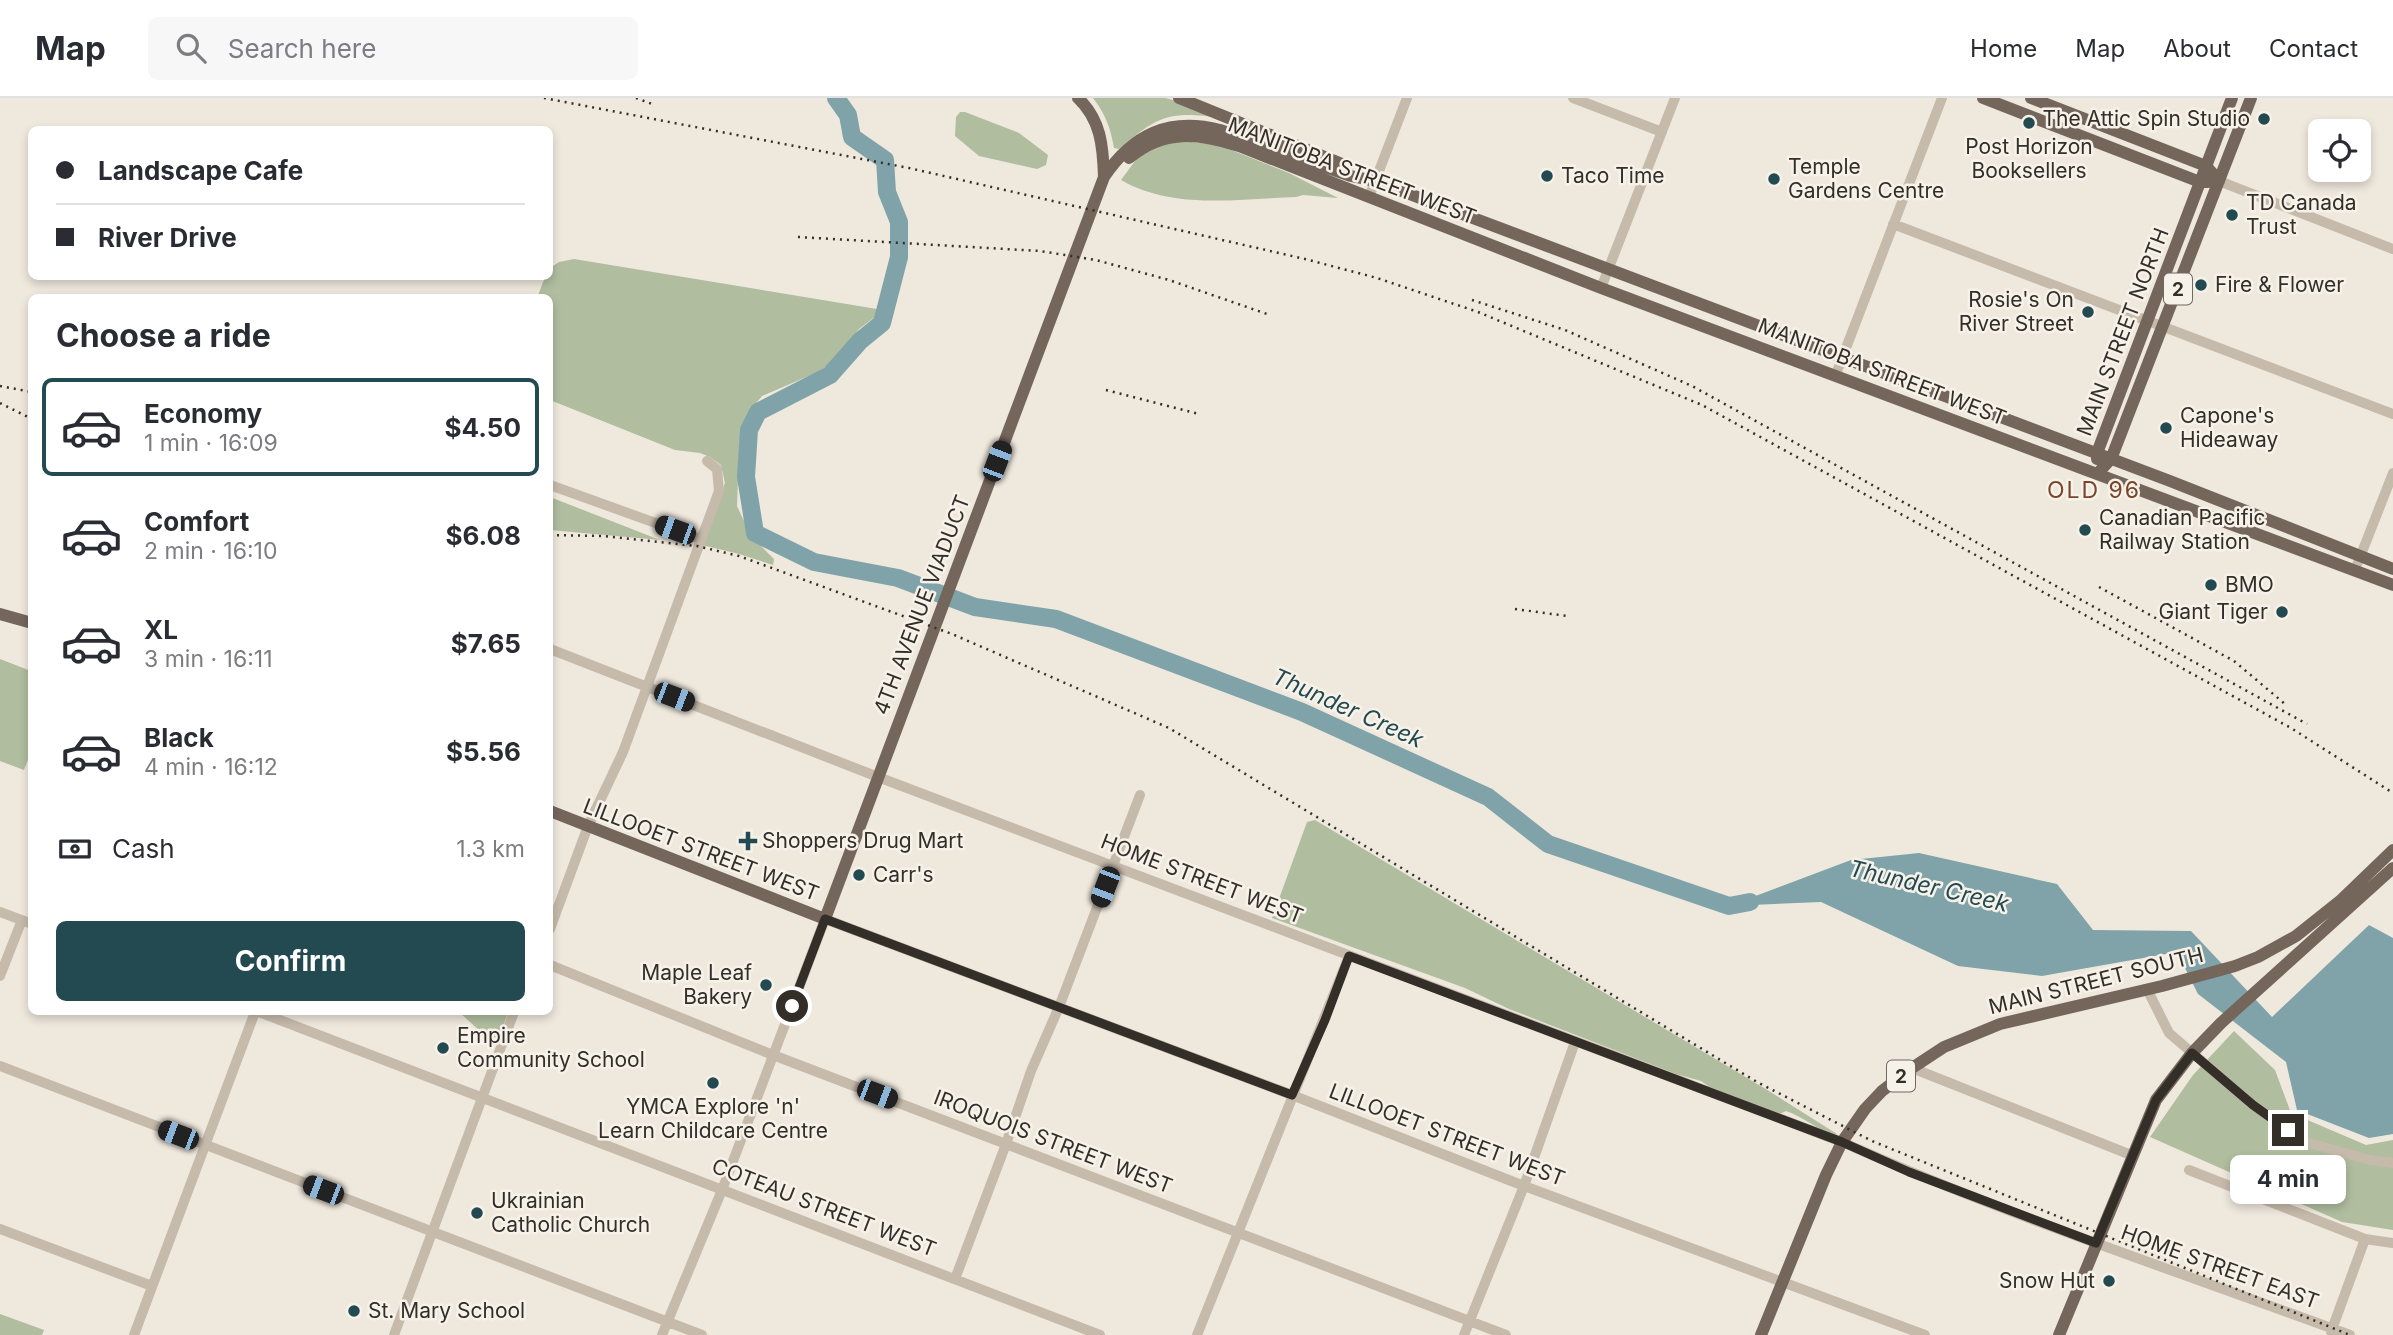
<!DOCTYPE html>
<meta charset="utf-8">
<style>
:root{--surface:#fff;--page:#f7f7f7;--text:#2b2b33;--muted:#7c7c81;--line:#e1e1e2;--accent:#234a51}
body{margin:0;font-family:Inter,sans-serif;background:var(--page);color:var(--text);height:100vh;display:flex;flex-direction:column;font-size:26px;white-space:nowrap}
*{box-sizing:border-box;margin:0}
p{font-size:23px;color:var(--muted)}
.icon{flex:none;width:38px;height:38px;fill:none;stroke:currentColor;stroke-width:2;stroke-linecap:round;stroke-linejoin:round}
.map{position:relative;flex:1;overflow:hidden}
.details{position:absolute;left:28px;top:196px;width:525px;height:721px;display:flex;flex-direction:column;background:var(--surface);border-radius:10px;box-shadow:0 4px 10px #0003}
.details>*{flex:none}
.top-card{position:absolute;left:28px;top:28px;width:525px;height:154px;border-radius:10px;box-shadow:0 4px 10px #0003;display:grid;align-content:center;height:154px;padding:0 28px;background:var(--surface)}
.controls{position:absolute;left:2308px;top:21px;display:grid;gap:14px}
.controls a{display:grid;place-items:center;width:63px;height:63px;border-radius:10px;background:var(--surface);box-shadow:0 4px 10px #0003;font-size:35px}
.end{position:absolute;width:32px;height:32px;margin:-16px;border:9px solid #342e29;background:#fff;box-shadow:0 0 0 4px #fff}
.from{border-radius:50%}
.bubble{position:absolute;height:49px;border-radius:10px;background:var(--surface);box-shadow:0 4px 10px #0003;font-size:23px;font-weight:700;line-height:49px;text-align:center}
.car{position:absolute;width:21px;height:42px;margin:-21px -10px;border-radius:9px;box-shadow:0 0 5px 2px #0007;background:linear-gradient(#222 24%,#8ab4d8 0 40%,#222 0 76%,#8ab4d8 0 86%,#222 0)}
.top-card b{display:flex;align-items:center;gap:24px;height:66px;font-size:26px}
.top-card b+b{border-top:2px solid var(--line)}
.top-card i{width:18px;height:18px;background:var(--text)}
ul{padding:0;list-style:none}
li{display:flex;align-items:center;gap:21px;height:98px;margin:0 14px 10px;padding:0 14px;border:4px solid transparent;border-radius:10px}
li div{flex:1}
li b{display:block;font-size:26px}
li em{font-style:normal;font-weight:700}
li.selected{border-color:var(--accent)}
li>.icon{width:63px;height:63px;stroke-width:1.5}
h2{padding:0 28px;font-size:32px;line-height:84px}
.pay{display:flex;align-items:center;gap:18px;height:77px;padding:0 28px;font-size:26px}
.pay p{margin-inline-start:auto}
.primary-button{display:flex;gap:14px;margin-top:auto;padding:14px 28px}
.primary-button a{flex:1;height:80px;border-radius:10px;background:var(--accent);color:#fff;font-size:28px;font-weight:700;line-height:80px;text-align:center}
header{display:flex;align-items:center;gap:42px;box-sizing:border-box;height:98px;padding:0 35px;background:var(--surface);border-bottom:2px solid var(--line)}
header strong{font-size:33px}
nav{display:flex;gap:38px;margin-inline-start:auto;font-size:24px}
.search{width:490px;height:63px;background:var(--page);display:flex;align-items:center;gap:18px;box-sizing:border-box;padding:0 24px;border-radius:10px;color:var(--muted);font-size:26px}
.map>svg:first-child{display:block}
.green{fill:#b0bd9f}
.water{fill:#7fa3a9}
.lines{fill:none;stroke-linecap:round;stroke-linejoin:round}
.river{stroke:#7fa3a9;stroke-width:18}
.minor{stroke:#c6baaa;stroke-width:10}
.major{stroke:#75665c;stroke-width:12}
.rail{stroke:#342e29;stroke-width:2.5;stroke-dasharray:2 5;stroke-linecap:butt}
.route{stroke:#342e29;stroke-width:9}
.poi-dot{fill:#234a51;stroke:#f7f2e9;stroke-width:2.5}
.labels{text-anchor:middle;stroke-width:5;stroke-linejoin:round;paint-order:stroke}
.shield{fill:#f7f2e9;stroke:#6e6963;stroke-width:2}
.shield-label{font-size:19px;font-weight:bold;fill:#342e29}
.poi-label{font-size:21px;fill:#342e29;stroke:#f7f2e9;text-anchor:start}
.street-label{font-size:21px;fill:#342e29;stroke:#f7f2e9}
.neighbourhood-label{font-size:23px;letter-spacing:2px;fill:#7a452b;stroke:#f7f2e9}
.water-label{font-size:23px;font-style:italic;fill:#234a51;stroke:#f7f2e9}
</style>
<header>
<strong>Map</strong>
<div class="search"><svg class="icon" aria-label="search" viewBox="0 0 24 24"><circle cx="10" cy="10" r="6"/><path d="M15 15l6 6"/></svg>Search here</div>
<nav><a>Home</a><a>Map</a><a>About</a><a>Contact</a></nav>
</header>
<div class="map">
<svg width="2393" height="1237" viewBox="0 0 2393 1237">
<rect width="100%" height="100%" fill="#efe8dd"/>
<path class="green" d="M1093 0H1165L1181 4 1222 20C1169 13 1159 17 1119 51L1114 50C1111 31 1105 15 1093 0Z
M960 14H965L1019 35 1048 57 1046 67 1037 71 979 58 955 38 956 19Z
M1173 42 1219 47 1289 75 1338 100 1303 97 1296 99C1238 101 1173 112 1121 82L1138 59Z
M574 161 877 211 876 218 859 231 834 263 818 274 762 298 748 315 739 356 737 408 751 438 774 461 773 467 739 456 702 447 725 385 721 367 710 359 700 355 675 352 550 302V200H537L545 179 550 178V170L559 164Z
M550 399 660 442 550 432Z
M0 561 31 573V654L24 672 0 663Z
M1315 722 1764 990 1837 1036 1833 1037C1816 1031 1804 1019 1786 1013L1778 1017 1714 992 1701 983 1676 976 1509 911 1465 890 1272 820 1307 724Z
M459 914H508L499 941 481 934Z
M2234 933 2275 972 2291 1015 2366 1047 2393 1042V1132L2342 1124 2150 1039 2193 977Z
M0 1216 44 1232 42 1237H0Z"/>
<path class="water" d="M1919 755 2057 786 2093 832 2191 833 2272 919 2369 827 2393 840V1036L2369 1040 2297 1012 2286 964 2198 896 2177 854 2042 878 1958 868 1821 804 1729 808 1851 762Z"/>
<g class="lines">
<path class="river" d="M836 0 848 17 852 39 885 62 887 94 899 124V159L882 225 860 243 830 277 758 314 749 332 746 379 755 435 814 464 898 480 975 509 1056 521 1302 614 1488 699 1548 746 1729 808 1750 804"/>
<path class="minor" d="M1573 0 1662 34
M2219 83 2393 151
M1369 99 1407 0
M1893 126 2393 316
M1601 190 1675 0
M1836 276 1942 0
M550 387 700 441
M2355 472 2393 375
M550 551 878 679 1842 1044C2008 1118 2180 1174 2350 1237
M0 814 32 826
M550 831 588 728 623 654 719 393 717 371 707 363
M550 867 773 957 1506 1237
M0 878 22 822
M2147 891 2169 935 2253 1007 2306 1044 2370 1062 2393 1065
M259 914 1100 1237
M0 968 702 1237
M1912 970 2131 1057
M2189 1072 2365 1141 2393 1145
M0 1131 152 1188
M955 1181 1006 1046 1031 973 1059 909 1140 697
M2331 1234 2365 1141
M134 1237 255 914
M394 1237 514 914
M662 1237 722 1092 825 821 1292 997 1524 1088 1925 1237
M1197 1237 1349 858
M1464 1237 1524 1088 1575 944"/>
<path class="major" d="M1078 0C1101 22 1103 48 1104 79
M1179 0 1347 68
M1983 0 2200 84H2208
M2031 0 2206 68 2219 83
M1129 60C1164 31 1198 35 1239 48L1601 190 2393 487
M2097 361V355L2232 0
M2097 376 2111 361 2251 0
M0 516 32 525
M550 713 825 821 1104 79C1133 36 1169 19 1220 32L1351 78 1375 83 2170 383 2393 471
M1761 1237 1826 1077 1842 1044 1865 1011 1882 993 1912 970 1944 949 2000 926 2162 888 2235 868 2258 859 2296 838 2340 803 2393 752
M2059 1237 2156 1002 2192 955 2221 925 2393 770"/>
<path class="rail" d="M544 0 909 70 1305 161 1377 180 1478 214 1702 307 2291 630 2393 695
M636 0 652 6
M798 139 1040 153 1096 162 1169 182 1267 216
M1472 202 1565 232 1692 288 2307 626
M0 288 32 294
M1106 292 1199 316
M0 305 32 321
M550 437 604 438 697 448 739 458 952 536 1169 630 1757 984 1872 1043 2350 1237
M2099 489 2234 563 2285 606
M1515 511 1567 518"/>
</g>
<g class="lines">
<path class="route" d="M792 908 825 821 1292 997 1325 922 1349 858 1842 1044 1909 1074 2096 1145 2156 1002 2192 955 2253 1007 2288 1032"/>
</g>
<g class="poi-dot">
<circle cx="2264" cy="21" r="7"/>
<circle cx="2029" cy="25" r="7"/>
<circle cx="1547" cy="78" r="7"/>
<circle cx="1774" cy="81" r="7"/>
<circle cx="2232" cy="117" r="7"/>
<circle cx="2201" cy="187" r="7"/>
<circle cx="2088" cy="214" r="7"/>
<circle cx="2166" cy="330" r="7"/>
<circle cx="2085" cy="432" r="7"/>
<circle cx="2211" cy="487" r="7"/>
<circle cx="2282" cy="514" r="7"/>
<path d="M744.5 732.5h7v7h7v7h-7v7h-7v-7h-7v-7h7z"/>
<circle cx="859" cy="777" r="7"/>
<circle cx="766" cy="887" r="7"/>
<circle cx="443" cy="950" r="7"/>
<circle cx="713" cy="985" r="7"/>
<circle cx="477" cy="1115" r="7"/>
<circle cx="2109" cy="1183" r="7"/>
<circle cx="354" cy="1213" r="7"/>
</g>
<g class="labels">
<g class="shield">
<rect x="2164" y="175.5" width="28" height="31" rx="5"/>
<rect x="1887" y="962.5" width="28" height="31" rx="5"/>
</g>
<g class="shield-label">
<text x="2178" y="198">2</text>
<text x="1901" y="985">2</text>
</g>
<g class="poi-label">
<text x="2250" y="28" text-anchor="end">The Attic Spin Studio</text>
<text x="2029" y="56" text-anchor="middle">Post Horizon<tspan x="2029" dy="24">Booksellers</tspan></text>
<text x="1788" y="76">Temple<tspan x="1788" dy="24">Gardens Centre</tspan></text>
<text x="1561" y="85">Taco Time</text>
<text x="2246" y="112">TD Canada<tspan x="2246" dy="24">Trust</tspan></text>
<text x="2215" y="194">Fire &amp; Flower</text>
<text x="2074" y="209" text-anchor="end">Rosie's On<tspan x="2074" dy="24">River Street</tspan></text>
<text x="2180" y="325">Capone's<tspan x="2180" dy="24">Hideaway</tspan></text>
<text x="2099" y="427">Canadian Pacific<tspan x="2099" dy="24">Railway Station</tspan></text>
<text x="2225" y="494">BMO</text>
<text x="2268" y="521" text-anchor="end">Giant Tiger</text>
<text x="762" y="750">Shoppers Drug Mart</text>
<text x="873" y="784">Carr's</text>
<text x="752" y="882" text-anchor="end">Maple Leaf<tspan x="752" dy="24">Bakery</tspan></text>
<text x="457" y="945">Empire<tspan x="457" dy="24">Community School</tspan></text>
<text x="713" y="1016" text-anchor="middle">YMCA Explore 'n'<tspan x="713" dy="24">Learn Childcare Centre</tspan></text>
<text x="491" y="1110">Ukrainian<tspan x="491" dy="24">Catholic Church</tspan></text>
<text x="2095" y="1190" text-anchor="end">Snow Hut</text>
<text x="368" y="1220">St. Mary School</text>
</g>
<g class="street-label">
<text transform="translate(1352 73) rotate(21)" y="7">MANITOBA STREET WEST</text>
<text transform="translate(2123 234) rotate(-69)" y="7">MAIN STREET NORTH</text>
<text transform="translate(1882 274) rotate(21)" y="7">MANITOBA STREET WEST</text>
<text transform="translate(922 507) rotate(-69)" y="7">4TH AVENUE VIADUCT</text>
<text transform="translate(701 752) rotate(21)" y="7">LILLOOET STREET WEST</text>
<text transform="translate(1202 781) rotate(21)" y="7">HOME STREET WEST</text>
<text transform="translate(2096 883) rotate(-14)" y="7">MAIN STREET SOUTH</text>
<text transform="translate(1447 1037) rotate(21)" y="7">LILLOOET STREET WEST</text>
<text transform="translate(1053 1044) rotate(21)" y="7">IROQUOIS STREET WEST</text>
<text transform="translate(824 1110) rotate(21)" y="7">COTEAU STREET WEST</text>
<text transform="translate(2220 1169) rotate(20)" y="7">HOME STREET EAST</text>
</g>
<g class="neighbourhood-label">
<text x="2094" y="400">OLD 96</text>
</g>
<g class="water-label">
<text transform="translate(1348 610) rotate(24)" y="8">Thunder Creek</text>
<text transform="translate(1929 788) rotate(13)" y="8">Thunder Creek</text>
</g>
</g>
</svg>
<div class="controls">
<a><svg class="icon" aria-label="locate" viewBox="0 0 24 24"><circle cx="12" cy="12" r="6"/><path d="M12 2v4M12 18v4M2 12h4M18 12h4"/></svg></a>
</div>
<i class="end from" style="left:792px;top:908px"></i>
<i class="end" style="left:2288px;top:1032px"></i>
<div class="bubble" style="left:2230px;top:1057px;width:116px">4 min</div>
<i class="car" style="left:997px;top:363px;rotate:21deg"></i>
<i class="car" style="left:675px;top:432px;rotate:290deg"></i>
<i class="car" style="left:674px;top:599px;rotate:111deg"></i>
<i class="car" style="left:1105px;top:789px;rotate:201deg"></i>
<i class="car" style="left:877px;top:996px;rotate:111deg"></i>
<i class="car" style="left:178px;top:1037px;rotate:291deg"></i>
<i class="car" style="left:323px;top:1092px;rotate:291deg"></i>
<div class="top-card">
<b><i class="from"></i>Landscape Cafe</b>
<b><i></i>River Drive</b>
</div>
<section class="details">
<h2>Choose a ride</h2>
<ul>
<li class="selected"><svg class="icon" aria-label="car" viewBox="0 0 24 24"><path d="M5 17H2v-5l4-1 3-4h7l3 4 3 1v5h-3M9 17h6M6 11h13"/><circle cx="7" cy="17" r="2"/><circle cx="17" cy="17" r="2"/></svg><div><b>Economy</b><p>1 min · 16:09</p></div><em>$4.50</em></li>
<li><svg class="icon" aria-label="car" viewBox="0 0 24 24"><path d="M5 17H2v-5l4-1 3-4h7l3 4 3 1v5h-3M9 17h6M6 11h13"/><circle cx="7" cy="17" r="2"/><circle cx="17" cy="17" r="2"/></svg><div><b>Comfort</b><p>2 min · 16:10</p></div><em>$6.08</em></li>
<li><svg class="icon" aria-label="car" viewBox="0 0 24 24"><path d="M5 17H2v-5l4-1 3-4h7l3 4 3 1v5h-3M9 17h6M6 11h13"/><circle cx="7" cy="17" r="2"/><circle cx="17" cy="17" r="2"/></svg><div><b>XL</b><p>3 min · 16:11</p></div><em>$7.65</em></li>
<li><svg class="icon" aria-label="car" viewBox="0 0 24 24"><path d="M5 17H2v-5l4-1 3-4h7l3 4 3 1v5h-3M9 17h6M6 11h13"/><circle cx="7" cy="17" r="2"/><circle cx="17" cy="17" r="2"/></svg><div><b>Black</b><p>4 min · 16:12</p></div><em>$5.56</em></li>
</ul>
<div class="pay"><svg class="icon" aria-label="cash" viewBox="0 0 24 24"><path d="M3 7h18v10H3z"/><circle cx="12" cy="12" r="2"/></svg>Cash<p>1.3 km</p></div>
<div class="primary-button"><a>Confirm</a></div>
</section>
</div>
